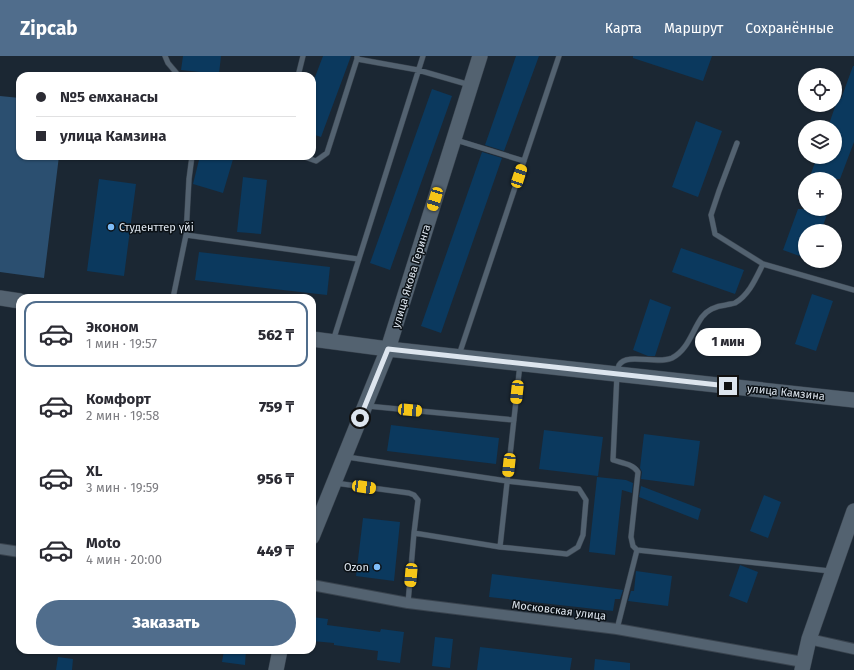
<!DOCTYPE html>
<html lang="ru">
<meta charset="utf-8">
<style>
:root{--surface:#fff;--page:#f7f7f7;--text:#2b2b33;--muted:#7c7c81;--line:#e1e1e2;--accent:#506d8c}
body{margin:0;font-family:"Fira Sans",sans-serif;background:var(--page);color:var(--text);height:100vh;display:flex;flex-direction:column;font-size:15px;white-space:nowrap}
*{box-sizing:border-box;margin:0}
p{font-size:13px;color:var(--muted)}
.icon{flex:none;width:22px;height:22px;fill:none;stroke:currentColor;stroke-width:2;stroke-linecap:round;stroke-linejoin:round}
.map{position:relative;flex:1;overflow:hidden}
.panel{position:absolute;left:16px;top:238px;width:300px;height:360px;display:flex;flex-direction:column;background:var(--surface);border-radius:12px;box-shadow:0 1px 3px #0004}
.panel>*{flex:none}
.guide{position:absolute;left:16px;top:16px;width:300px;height:88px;border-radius:12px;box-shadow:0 1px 3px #0004;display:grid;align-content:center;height:88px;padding:0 20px;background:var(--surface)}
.buttons{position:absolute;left:798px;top:12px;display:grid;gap:8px}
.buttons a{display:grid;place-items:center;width:44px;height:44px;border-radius:50%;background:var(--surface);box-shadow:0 1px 3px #0004;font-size:20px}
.end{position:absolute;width:18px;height:18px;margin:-9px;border:5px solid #dde5ee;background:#111;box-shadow:0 0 0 2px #111}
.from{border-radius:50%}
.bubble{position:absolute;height:28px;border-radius:14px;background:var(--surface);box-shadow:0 1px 3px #0004;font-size:13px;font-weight:800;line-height:28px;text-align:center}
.car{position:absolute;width:12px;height:24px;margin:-12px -6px;border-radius:5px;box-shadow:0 0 3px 1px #0007;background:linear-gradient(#f5c518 24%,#345 0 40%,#f5c518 0 76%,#345 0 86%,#f5c518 0)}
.guide b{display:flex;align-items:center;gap:14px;height:38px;font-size:15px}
.guide b+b{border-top:1px solid var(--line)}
.guide i{width:10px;height:10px;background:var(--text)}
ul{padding:7px 0 0;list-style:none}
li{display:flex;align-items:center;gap:12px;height:66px;margin:0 8px 6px;padding:0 12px;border:2px solid transparent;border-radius:12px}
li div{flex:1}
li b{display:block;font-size:15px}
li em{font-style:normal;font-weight:800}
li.current{border-color:var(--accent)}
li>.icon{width:36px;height:36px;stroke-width:1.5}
.primary-button{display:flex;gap:8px;margin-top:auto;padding:8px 20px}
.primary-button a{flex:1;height:46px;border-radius:24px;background:var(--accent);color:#fff;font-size:16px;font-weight:800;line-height:46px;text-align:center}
header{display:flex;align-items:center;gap:24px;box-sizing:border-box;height:56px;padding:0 20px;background:var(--accent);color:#fff}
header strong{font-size:19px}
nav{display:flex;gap:22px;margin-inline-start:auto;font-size:14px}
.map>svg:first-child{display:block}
.green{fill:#2b4f70}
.building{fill:#0b395e}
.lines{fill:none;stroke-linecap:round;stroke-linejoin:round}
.lane-casing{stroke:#39434e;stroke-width:6}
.street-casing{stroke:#39434e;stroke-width:12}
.secondary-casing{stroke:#39434e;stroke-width:16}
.lane{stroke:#536270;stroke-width:5}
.street{stroke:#536270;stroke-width:10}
.secondary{stroke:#536270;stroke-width:15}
.route{stroke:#dde5ee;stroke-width:5}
.poi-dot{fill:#7ebdf9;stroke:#0a1015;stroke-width:1.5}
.labels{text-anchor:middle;stroke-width:3;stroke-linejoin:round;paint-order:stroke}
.poi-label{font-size:11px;fill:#dde5ee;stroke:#0a1015;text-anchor:start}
.street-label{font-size:11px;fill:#dde5ee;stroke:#0a1015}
</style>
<header>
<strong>Zipcab</strong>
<nav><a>Карта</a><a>Маршрут</a><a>Сохранённые</a></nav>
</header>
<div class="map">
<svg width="854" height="614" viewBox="0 0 854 614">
<rect width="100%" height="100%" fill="#1b2733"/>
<path class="green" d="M0 40 20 42V100H59L44 222 0 216Z"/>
<path class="building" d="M183 0H221L219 18 181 14Z
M323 0H351L321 81 312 78V29Z
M516 0H539L504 95 485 89Z
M633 0H712L703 25 633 2Z
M853 10H854V86L840 123H809L817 101H835V71H828L838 42 841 43Z
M432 33 452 40 390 214 370 207Z
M696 65 722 75 698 141 672 131Z
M482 96 502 102 441 277 421 270Z
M200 100H234L223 137 193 128Z
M243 121 267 124 261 178 237 176Z
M99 123 136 128 124 220 87 215Z
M798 153H829L821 175H805V202L783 194Z
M681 192 744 214 735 238 672 216Z
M199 196 330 211 327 239 195 224Z
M812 238 833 245 816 295 795 288Z
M650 243 671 251 655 300H648L633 294Z
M391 369 499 382 496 408 387 395Z
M544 374 603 381 598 420 539 413Z
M644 378 700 385 694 430 641 423 642 416 640 412Z
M597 421 626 424 633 427 632 437 622 434 615 499 589 496Z
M641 430 701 453 698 464 639 441Z
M764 439 781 446 768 482 750 475Z
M363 462 400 466 394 525 356 520Z
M740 509 758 516 747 547 729 540Z
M636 515 672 520 668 550 628 545 631 535H634Z
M492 518 616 533 623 534 620 543H615L613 555 489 541Z
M312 561 328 563 327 569 380 576 381 573 404 576 400 607 377 604 378 595 334 589V587L312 585Z
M435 581 453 583 450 612 432 610Z
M480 591 572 602 570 614H477Z
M224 594H246L245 609 222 606Z
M58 601 73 603 72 614H56Z
M595 603 630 607V614H594Z"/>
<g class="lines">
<defs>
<path id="lane" d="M165 0 168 7 179 20
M357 1V3L418 14 470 29
M298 20 303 0
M456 84 524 105
M737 87 719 135 711 159 715 178 763 208
M302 100 316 105 327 97 357 3
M186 179 358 203
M173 242 186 179 189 123 192 100
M333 285 423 0
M459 299 559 0
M367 350 514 364
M347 401 507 425 579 433 586 444 583 479 578 491 567 498 500 491
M335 427 409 437 414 439 418 444 414 477
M637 494 633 490 631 481 638 416C633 408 622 407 613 404L617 318C618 315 618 311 619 309 627 296 657 309 672 302 688 294 692 275 702 261 708 253 717 250 726 249 729 248 732 248 735 247 749 239 756 222 763 208L854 234
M408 547 414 477 500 491 520 308
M617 573 637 494 830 515"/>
<path id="street" d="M0 493 20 496
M312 529 408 547 617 573 803 606
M809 583 854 593"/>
<path id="secondary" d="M0 242 20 245
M312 283 388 293 854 344
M312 481 388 293 480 0
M276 614 280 594
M802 614 809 583 854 455"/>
</defs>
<use href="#lane" class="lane-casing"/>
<use href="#street" class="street-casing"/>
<use href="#secondary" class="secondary-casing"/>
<use href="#lane" class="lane"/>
<use href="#street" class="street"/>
<use href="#secondary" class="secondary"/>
</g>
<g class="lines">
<path class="route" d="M360 362 388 293 728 330"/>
</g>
<g class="poi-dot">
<circle cx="111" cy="171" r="4"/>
<circle cx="377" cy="511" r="4"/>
</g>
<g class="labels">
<g class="poi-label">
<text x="119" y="175">Студенттер үйі</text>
<text x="369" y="515" text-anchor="end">Ozon</text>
</g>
<g class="street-label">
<text transform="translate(411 220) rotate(-73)" y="4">улица Якова Геринга</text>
<text transform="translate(786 336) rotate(6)" y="4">улица Камзина</text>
<text transform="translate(559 554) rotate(7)" y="4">Московская улица</text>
</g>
</g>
</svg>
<div class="buttons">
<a><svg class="icon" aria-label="locate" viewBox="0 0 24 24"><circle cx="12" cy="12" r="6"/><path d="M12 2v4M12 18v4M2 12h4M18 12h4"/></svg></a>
<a><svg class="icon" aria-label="layers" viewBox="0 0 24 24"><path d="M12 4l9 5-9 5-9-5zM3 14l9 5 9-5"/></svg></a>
<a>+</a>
<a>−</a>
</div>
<i class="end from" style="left:360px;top:362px"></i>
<i class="end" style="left:728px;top:330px"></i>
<div class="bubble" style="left:695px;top:272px;width:66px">1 мин</div>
<i class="car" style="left:519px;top:120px;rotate:18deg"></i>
<i class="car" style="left:435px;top:143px;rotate:197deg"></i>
<i class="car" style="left:517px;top:336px;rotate:186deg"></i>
<i class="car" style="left:410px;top:354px;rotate:95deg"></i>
<i class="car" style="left:509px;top:409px;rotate:186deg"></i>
<i class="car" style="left:364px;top:431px;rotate:98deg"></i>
<i class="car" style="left:411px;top:519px;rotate:185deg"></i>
<div class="guide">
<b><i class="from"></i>№5 емханасы</b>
<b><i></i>улица Камзина</b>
</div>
<section class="panel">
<ul>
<li class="current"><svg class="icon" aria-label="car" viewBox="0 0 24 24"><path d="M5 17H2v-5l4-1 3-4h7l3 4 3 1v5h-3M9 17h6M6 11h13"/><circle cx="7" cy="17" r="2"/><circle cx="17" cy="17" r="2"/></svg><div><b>Эконом</b><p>1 мин · 19:57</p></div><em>562 ₸</em></li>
<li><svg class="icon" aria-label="car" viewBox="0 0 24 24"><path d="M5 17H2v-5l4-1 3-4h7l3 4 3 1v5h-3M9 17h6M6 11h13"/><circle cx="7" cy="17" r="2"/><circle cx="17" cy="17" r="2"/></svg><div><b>Комфорт</b><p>2 мин · 19:58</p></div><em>759 ₸</em></li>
<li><svg class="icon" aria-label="car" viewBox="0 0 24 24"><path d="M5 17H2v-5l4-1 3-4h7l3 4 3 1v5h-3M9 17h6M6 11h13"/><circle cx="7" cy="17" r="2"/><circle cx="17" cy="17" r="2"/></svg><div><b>XL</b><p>3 мин · 19:59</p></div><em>956 ₸</em></li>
<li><svg class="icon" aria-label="car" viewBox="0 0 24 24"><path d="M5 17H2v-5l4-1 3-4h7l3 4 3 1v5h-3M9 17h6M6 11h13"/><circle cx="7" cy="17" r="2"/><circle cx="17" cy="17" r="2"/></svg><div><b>Moto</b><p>4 мин · 20:00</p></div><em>449 ₸</em></li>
</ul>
<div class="primary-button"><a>Заказать</a></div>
</section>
</div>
